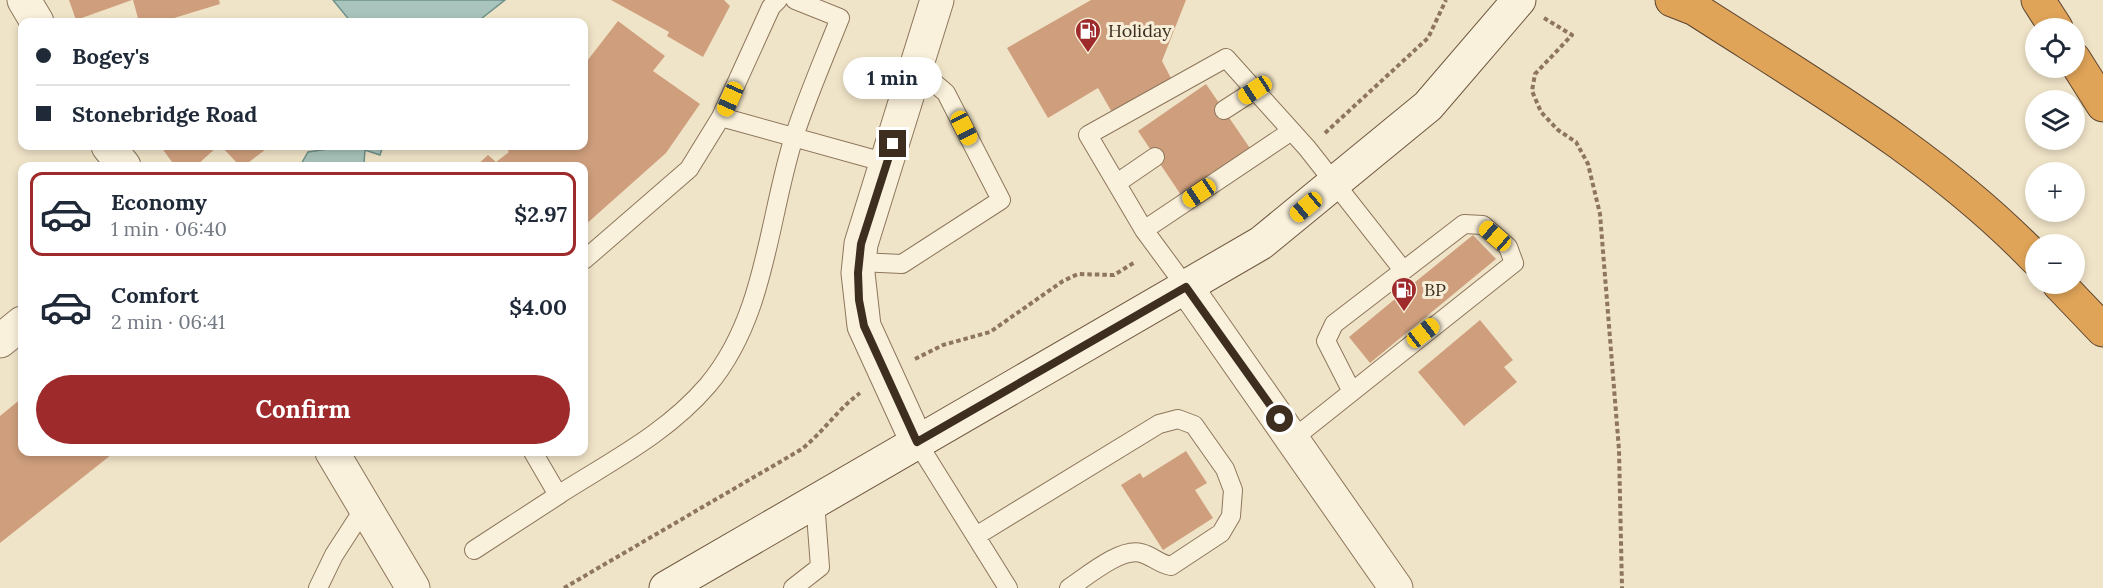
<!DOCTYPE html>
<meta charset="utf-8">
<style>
:root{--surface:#fff;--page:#f2f2f3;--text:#1f2937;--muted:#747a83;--line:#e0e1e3;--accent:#9e2a2b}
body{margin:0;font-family:Lora,serif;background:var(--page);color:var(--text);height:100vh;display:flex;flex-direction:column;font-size:22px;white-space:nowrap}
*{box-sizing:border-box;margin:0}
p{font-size:20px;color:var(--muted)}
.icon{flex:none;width:33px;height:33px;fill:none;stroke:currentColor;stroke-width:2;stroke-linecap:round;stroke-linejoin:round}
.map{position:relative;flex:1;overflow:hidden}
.panel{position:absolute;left:18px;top:162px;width:570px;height:294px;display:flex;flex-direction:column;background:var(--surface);border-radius:12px;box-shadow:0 3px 9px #0003}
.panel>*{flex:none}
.guide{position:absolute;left:18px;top:18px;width:570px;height:132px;border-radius:12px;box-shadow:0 3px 9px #0003;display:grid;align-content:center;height:132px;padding:0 18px;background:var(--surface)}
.buttons{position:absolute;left:2025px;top:18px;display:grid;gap:12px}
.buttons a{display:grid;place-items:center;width:60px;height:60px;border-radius:50%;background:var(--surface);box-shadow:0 3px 9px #0003;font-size:30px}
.end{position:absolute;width:27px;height:27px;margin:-14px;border:8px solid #3d2e20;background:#fff;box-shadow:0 0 0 3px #fff}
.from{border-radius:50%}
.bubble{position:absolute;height:42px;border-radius:21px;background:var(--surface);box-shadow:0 3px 9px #0003;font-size:20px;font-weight:700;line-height:42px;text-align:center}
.car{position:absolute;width:18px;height:36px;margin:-18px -9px;border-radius:8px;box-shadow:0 0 4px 2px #0007;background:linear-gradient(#f5c518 24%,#345 0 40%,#f5c518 0 76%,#345 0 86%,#f5c518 0)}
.guide b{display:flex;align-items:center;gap:21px;height:57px;font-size:22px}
.guide b+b{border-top:2px solid var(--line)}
.guide i{width:15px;height:15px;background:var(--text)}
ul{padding:10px 0 0;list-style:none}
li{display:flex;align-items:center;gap:18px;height:84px;margin:0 12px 9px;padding:0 6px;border:3px solid transparent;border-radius:12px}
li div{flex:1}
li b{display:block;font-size:22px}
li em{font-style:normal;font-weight:700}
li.selected{border-color:var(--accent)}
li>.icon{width:54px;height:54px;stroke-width:1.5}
.button{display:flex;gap:12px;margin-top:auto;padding:12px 18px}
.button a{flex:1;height:69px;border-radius:36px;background:var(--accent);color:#fff;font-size:24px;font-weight:700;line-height:69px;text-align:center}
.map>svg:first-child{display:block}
.water{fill:#a9c4bc;stroke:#6f938a;stroke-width:1.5}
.building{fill:#cf9f7d}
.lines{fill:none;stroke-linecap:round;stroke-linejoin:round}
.service-casing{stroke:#8d765c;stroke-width:20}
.minor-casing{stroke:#8d765c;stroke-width:35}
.tertiary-casing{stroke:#8d765c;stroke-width:35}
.secondary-casing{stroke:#6f573f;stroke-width:35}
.motorway-casing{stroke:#5b4430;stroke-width:35}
.path{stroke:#8d765c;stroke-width:4;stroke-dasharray:4.5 3;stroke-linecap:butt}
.service{stroke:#faf1dc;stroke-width:18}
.minor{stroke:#faf1dc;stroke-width:33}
.tertiary{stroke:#faf1dc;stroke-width:33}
.secondary{stroke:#faf1dc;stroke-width:33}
.motorway{stroke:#e0a458;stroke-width:33}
.route{stroke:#3d2e20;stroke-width:8}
.labels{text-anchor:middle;stroke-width:6;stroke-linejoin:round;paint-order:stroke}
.poi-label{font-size:18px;fill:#3d2e20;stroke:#f7eed8;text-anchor:start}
</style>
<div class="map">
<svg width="2103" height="588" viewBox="0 0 2103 588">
<rect width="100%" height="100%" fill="#f0e4c8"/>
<path class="water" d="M333 0H505L477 22H351Z
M348 146H383L380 155 365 150 364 163 367 166H300L308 152Z"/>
<path class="building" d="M69 0H132L76 20Z
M133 0H219L220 4 161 22H139Z
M611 0H724L730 6 703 57 667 36 669 32Z
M1091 0H1186L1162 61 1172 80 1113 114 1098 88 1048 118 1007 48Z
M618 21 665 56 653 71 700 104 666 153 584 226V166H476L488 155 496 162 509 152 505 146H584V92L588 89 584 84V65Z
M1206 84 1254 154 1185 201 1138 131Z
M163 146H218L196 166H175L161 147Z
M221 146H270L244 166 239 165Z
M1473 235 1496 259 1370 363 1349 337 1407 289 1400 281 1408 275 1414 283Z
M1480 320 1513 360 1504 367 1517 382 1464 426 1418 372Z
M22 398V452H109L111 455 0 543V416Z
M1186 451 1207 483 1195 490 1213 518 1163 550 1121 485 1140 473 1143 478Z"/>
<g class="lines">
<defs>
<path id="service" d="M1224 110 1255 90
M721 117 771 7 778 0
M1117 183 1155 157
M1144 230 1290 132
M584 260 689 169 721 117 887 163
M859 262 902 264 1001 200 946 93 917 68
M1186 287 1144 230 1088 135 1226 58 1307 148 1403 270
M1294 438 1514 263 1508 247 1483 225 1464 224 1334 324 1326 341 1351 390
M917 442 1008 588
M533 452 558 495C611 461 666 434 708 385 766 316 768 219 794 137 807 97 824 58 840 18L795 0
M976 536 1159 424 1178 419 1194 425 1225 469 1233 490 1231 516 1221 533 1171 566C1159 564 1153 556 1141 553 1121 547 1086 577 1069 588
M474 550 560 494
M318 588 334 555 365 507
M793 588 820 567 815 501"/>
<path id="minor" d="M24 0 37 22
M108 146 124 166
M0 341 22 323
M917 442 864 326 858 273 861 244 937 0
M332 452 413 588"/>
<path id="tertiary" d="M1186 287 1396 588"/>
<path id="secondary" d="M666 588 1261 243 1428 106 1519 0"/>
<path id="motorway" d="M1672 0 1695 9C1813 85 1938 157 2036 259
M2038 0 2056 28
M2074 59 2103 105
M2059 284 2103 330"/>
</defs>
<use href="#service" class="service-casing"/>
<use href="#minor" class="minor-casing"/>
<use href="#tertiary" class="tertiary-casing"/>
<use href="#secondary" class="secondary-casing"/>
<use href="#motorway" class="motorway-casing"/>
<path class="path" d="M1544 18 1572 35 1535 74 1532 91 1541 112 1558 130 1576 142 1588 164 1600 214 1619 450 1622 588
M1325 133 1428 38 1446 0
M915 359 943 345 990 332 1063 281 1078 274 1114 275 1135 262
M564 588 802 449C823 432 838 409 860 393"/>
<use href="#service" class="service"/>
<use href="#minor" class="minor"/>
<use href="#tertiary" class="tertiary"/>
<use href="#secondary" class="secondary"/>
<use href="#motorway" class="motorway"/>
</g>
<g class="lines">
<path class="route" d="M893 144 861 244 858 273 859 300 864 326 917 442 1186 287 1280 419"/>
</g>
<defs>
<symbol id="fuel-pin" viewBox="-11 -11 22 30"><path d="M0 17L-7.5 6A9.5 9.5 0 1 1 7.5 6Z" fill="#9e2a2b" stroke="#f7eed8"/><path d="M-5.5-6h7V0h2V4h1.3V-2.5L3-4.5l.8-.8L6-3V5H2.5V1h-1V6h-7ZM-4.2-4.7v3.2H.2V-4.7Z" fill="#fff"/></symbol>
</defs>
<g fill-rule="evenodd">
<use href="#fuel-pin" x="1073" y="16" width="30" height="40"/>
<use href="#fuel-pin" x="1389" y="275" width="30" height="40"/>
</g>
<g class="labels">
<g class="poi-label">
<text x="1108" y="37">Holiday</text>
<text x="1424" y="296">BP</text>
</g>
</g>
</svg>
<div class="buttons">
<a><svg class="icon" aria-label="locate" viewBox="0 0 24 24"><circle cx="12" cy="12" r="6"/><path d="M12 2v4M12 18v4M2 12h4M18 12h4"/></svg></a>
<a><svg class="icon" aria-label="layers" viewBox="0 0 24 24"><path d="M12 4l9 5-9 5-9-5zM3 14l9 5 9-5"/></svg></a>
<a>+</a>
<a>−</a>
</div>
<i class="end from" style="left:1280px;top:419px"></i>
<i class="end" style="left:893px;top:144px"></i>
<div class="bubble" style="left:843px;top:57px;width:99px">1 min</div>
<i class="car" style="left:1255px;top:90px;rotate:237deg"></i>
<i class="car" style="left:730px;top:99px;rotate:204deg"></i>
<i class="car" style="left:964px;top:128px;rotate:153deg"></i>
<i class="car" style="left:1199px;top:193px;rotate:236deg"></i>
<i class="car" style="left:1306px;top:207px;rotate:230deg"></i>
<i class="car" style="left:1495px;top:236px;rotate:311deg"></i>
<i class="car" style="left:1423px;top:333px;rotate:52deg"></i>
<div class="guide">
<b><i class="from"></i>Bogey's</b>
<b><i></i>Stonebridge Road</b>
</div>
<section class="panel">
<ul>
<li class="selected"><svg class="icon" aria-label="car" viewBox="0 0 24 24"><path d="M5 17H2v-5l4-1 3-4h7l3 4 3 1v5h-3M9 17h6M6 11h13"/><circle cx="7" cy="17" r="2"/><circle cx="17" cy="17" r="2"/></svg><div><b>Economy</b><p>1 min · 06:40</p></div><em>$2.97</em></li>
<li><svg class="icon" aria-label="car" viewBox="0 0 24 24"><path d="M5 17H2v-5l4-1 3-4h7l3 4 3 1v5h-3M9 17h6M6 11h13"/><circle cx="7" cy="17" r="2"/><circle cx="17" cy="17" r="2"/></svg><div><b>Comfort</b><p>2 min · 06:41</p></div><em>$4.00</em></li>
</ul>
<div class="button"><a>Confirm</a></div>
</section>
</div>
